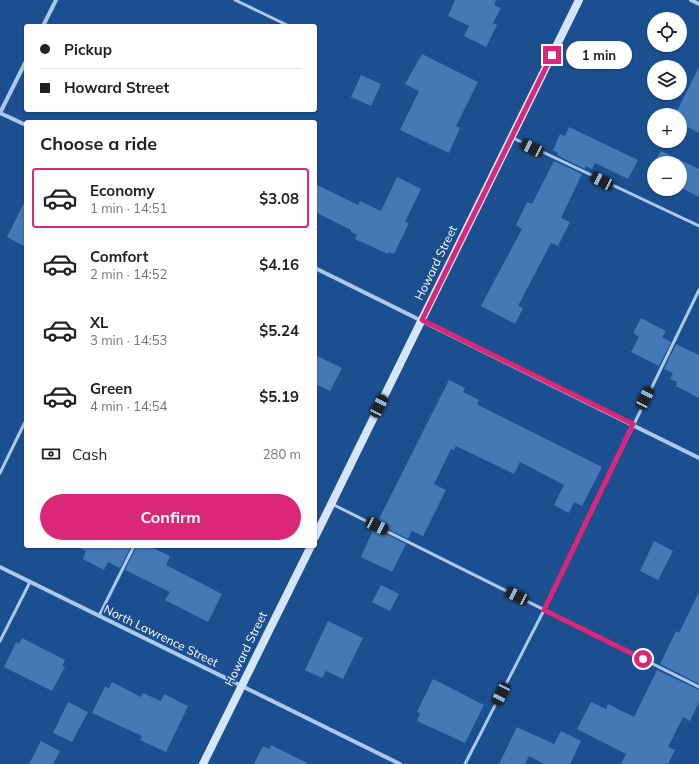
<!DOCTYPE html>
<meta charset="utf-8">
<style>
:root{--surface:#fff;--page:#f2f2f2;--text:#202124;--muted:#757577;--line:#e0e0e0;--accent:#db2777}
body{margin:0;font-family:Mulish,sans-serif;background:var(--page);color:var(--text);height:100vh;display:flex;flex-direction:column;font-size:15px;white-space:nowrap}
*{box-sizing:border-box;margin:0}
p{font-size:13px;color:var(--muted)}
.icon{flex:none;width:22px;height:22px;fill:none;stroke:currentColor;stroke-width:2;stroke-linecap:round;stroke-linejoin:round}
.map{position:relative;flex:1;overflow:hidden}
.sheet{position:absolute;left:24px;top:120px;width:293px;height:428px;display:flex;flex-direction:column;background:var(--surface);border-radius:4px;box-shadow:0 1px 3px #0004}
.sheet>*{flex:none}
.banner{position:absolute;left:24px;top:24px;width:293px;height:88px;border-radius:4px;box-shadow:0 1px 3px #0004;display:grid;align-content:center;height:88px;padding:0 16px;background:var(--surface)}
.tools{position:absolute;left:647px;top:12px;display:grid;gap:8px}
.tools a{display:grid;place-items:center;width:40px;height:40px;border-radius:50%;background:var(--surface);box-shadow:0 1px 3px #0004;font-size:20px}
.end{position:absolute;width:18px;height:18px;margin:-9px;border:5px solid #db2777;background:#fff;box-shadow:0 0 0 2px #fff}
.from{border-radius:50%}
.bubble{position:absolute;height:28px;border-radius:14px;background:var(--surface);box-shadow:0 1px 3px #0004;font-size:13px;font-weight:700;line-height:28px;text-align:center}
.car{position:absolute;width:12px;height:24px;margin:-12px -6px;border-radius:5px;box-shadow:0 0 3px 1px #0007;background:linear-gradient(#222 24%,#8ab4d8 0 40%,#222 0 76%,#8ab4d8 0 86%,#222 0)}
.banner b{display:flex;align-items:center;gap:14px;height:38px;font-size:15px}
.banner b+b{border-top:1px solid var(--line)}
.banner i{width:10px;height:10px;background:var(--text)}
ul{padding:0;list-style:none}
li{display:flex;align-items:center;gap:12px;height:60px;margin:0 8px 6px;padding:0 8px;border:2px solid transparent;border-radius:4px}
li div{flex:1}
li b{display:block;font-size:15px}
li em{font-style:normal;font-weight:700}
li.on{border-color:var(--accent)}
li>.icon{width:36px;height:36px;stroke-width:1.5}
h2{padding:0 16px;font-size:18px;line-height:48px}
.pay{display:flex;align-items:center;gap:10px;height:44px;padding:0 16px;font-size:15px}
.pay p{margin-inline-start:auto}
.button{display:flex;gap:8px;margin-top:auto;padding:8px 16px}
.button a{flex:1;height:46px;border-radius:24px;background:var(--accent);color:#fff;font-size:16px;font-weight:700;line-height:46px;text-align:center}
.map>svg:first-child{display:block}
.building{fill:#4478b7}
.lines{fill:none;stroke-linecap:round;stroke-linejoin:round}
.lane{stroke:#a9c9ee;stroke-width:3}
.street{stroke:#a9c9ee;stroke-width:4}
.secondary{stroke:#d6e6fa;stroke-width:8}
.route{stroke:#db2777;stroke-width:5}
.labels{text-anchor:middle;stroke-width:3.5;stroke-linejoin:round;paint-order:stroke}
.street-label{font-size:12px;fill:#fff;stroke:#1b4f8f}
</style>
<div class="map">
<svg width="699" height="764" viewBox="0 0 699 764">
<rect width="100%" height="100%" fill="#1b4f8f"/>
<path class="building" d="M455 0H496L494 5 501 8 493 23 497 25 486 47 464 36 469 26 448 16Z
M422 54 478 82 456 126 460 128 449 153 400 130 419 91 405 84Z
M699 67V133L680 123V115H675Z
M361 75 381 84 371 106 351 97Z
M569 127 638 160 628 179 595 163 592 169 586 166 585 169 557 155 558 153 553 150 560 134 565 136Z
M661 151 699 169V197L680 187V163H654Z
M554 161 582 174 561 218 570 222 558 246 551 243 518 306 523 308 515 324 481 306 522 229 516 225 527 202 532 204Z
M397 177 421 189 405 222 409 223 394 254 389 252 388 254 355 239 357 235 351 232V230L315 212V184L358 205 360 201 381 211Z
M26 199V247L7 237Z
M641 318 666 331 662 337 671 342 659 366 631 352 639 337 633 333Z
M676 344 699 355V398L676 386 677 382 670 379 673 373 664 369Z
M315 355 342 368 330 391 315 384Z
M449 380 465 388 463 392 479 400 477 404 486 409 602 467 582 506 574 502 569 513 554 505 564 485 520 462 514 474 456 446 454 450 451 449 434 484 446 490 423 536 412 531 408 539 377 523Z
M374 528 406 544 392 572 361 557Z
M654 541 673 551 658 580 640 571Z
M76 546H131L120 568 108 562 104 570 83 559 86 551Z
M137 546H149L170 556 166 565 222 594 208 622 165 600 170 592 125 570Z
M381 585 399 594 390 611 372 602Z
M699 592V684L660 664 676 631 679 633Z
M328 621 363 638 343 679 326 671 322 678 305 670Z
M22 638 65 660 62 666 65 667 52 691 4 667 16 642 19 644Z
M657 670 699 690V702L690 721 683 717 668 747 675 750 668 764H621L626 754 577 729 591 702 606 709 608 704 634 717Z
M433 679 484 705 465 743 417 721 420 714 417 712Z
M112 682 141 697 143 693 161 701 164 694 188 706 166 752 140 740 142 736 92 713 105 687 109 688Z
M68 702 88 712 72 742 53 733Z
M517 727 554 744 561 731 581 741 570 764H544L529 756 525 764H499Z
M41 741 60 751 53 764H29Z
M271 745 309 764H254L263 746 269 749Z"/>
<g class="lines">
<path class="lane" d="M235 0 289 26
M513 138 699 226
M0 473 26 420
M332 504 699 687
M99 616 134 546
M0 641 30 582
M465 764 544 610 699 290"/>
<path class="street" d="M691 0 699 4
M43 26 56 0
M0 113 26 61
M0 113 26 125
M315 268 699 458
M0 567 400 764"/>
<path class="secondary" d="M315 537 579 0
M203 764 311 546"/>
</g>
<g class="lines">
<path class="route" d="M552 55 422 320 633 424 544 610 643 659"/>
</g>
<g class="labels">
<g class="street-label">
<text transform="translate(436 263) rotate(-64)" y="4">Howard Street</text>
<text transform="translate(161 636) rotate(26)" y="4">North Lawrence Street</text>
<text transform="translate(246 649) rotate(-64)" y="4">Howard Street</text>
</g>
</g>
</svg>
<div class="tools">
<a><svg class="icon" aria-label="locate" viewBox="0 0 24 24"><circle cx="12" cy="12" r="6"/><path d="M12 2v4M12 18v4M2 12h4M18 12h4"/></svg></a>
<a><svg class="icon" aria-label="layers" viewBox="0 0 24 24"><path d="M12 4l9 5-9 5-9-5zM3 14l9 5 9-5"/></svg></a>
<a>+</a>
<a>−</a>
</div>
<i class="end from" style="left:643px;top:659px"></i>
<i class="end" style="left:552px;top:55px"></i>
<div class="bubble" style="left:566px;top:41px;width:66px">1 min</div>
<i class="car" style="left:532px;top:148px;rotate:296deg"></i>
<i class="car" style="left:602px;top:181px;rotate:296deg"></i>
<i class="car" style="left:645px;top:398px;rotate:26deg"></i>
<i class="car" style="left:379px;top:406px;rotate:26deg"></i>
<i class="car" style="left:377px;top:526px;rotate:117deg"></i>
<i class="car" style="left:517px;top:596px;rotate:296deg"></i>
<i class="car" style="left:501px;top:694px;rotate:207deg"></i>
<div class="banner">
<b><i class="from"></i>Pickup</b>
<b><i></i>Howard Street</b>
</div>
<section class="sheet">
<h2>Choose a ride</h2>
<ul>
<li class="on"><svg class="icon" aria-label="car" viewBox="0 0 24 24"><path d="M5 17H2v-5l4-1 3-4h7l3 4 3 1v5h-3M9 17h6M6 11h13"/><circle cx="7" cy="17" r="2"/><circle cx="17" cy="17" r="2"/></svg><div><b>Economy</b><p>1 min · 14:51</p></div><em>$3.08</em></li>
<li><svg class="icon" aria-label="car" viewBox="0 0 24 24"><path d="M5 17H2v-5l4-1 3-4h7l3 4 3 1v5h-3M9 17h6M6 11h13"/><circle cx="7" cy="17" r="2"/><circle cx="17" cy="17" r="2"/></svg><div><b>Comfort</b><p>2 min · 14:52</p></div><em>$4.16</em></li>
<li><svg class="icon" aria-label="car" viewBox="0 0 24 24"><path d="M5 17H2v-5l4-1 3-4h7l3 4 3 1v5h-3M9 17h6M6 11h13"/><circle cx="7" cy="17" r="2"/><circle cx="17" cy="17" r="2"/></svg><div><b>XL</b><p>3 min · 14:53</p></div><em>$5.24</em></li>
<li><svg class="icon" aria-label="car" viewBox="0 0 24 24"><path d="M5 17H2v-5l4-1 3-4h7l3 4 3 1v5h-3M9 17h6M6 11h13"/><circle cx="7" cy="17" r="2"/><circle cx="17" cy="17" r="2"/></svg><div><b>Green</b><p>4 min · 14:54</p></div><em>$5.19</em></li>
</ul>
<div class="pay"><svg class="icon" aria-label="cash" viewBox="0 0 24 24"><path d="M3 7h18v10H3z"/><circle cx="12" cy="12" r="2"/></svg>Cash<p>280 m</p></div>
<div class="button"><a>Confirm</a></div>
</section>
</div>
